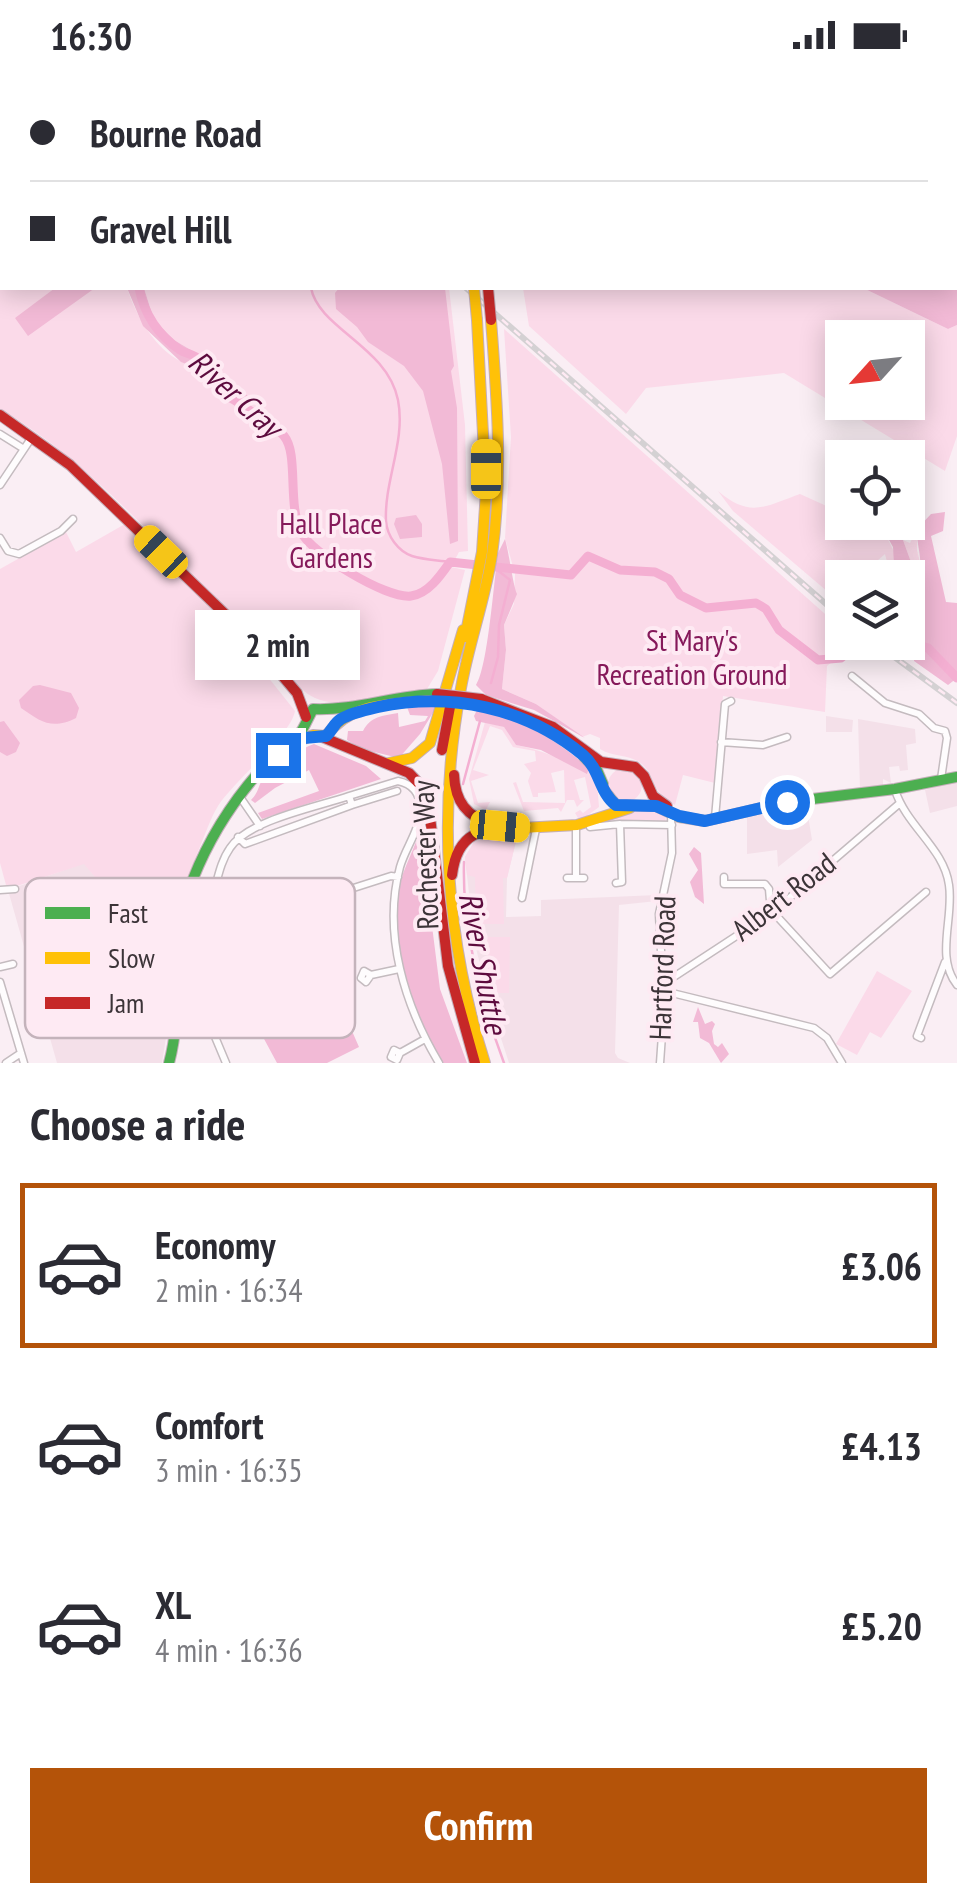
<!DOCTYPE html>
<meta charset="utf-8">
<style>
:root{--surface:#fff;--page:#f2f2f3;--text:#2b2b33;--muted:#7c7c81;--line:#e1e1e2;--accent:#b45309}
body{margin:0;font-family:"PT Sans Narrow",sans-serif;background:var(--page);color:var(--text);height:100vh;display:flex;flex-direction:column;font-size:38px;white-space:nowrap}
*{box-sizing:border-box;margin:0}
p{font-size:32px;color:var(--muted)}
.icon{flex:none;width:55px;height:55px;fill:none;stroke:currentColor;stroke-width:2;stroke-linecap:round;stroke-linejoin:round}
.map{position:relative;height:993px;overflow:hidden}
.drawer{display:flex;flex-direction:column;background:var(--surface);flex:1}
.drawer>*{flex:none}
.guide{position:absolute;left:0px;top:0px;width:958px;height:220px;box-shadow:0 5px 25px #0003;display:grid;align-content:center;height:220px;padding:0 30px;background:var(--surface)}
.needle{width:65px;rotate:243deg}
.fabs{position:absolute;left:825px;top:250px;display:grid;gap:20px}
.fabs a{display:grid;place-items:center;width:100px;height:100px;border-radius:0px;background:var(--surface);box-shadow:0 5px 25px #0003;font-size:50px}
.end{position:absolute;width:45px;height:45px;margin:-22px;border:12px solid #1a73e8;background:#fff;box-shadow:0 0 0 5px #fff}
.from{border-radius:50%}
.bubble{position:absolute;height:70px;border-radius:0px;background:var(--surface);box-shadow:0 5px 25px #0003;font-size:32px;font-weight:700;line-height:70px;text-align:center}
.car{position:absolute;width:30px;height:60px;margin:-30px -15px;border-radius:12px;box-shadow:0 0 8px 2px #0007;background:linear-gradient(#f5c518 24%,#345 0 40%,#f5c518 0 76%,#345 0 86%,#f5c518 0)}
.guide b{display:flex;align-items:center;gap:35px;height:95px;font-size:38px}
.guide b+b{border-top:2px solid var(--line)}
.guide i{width:25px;height:25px;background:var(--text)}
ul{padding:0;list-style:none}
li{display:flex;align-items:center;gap:30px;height:165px;margin:0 20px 15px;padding:0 10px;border:5px solid transparent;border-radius:0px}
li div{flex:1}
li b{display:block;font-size:38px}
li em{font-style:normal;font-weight:700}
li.current{border-color:var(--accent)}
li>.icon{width:90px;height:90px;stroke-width:1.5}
h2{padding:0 30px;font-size:45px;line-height:120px}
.button{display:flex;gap:20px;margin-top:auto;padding:20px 30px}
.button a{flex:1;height:115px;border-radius:0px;background:var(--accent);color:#fff;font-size:40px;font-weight:700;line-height:115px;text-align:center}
.status{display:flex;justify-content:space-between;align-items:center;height:70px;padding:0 50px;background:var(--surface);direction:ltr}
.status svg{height:28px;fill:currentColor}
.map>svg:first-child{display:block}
.built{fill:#f4e0e9}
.green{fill:#fbdae9;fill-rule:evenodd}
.forest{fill:#f2bad6}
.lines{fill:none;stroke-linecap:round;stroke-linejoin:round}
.stream{stroke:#f4afd2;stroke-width:2.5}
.river{stroke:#f4afd2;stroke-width:9}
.street-casing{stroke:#c4bbbf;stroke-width:9}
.fast-casing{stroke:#c4afba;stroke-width:12}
.slow-casing{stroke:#c4afba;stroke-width:12}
.jam-casing{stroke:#c4afba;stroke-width:12}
.street{stroke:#fefcfd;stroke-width:6}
.fast{stroke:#4caf50;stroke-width:10}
.slow{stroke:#ffc107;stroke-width:10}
.jam{stroke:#c62828;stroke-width:10}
.rail-casing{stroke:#d4d1d3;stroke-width:6}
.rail{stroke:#feeaf3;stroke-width:2.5;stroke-dasharray:8;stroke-linecap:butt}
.slow-bridge-casing{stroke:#c4afba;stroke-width:12;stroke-linecap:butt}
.jam-bridge-casing{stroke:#c4afba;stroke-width:12;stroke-linecap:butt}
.slow-bridge{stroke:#ffc107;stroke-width:10}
.jam-bridge{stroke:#c62828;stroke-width:10}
.route{stroke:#1a73e8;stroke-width:12}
.labels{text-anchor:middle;stroke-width:8;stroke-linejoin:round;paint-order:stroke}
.park-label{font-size:30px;fill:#85195a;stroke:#feeaf3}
.street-label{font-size:30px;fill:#3c3438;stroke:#feeaf3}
.water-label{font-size:32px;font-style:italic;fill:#5d0b3e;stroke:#feeaf3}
.key{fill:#feeaf3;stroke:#c4b3bb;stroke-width:2.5}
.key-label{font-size:28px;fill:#3c3438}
</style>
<div class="status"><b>16:30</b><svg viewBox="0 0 49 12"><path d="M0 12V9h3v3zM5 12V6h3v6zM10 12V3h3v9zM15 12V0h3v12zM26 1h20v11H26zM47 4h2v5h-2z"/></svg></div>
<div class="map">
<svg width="957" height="993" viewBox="0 0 957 993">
<rect width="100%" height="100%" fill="#faeef4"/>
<path class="built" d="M826 646 853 650 852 662H826Z
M858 649 915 659 916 673 906 675 908 700 900 701 899 696 889 697 891 713 883 709V715L860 719Z
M957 711V736L930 743 925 720Z
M806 733 812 770 778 797 777 780 747 784V747L777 738 779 751 804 747 802 734Z
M501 762 518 763 507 808 506 847 541 846V830L657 825V831L619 835 615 983 618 988 630 993H509L488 928 474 870 465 787 477 767Z
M84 793 166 894 172 930 162 993H57L8 820Z"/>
<path class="green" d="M0 0H212L215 2H2V26Z
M230 0H448V2H233Z
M0 61 2 218H127C136 246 155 279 182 292 192 297 201 300 209 308 220 319 223 329 236 336L253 331 196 283 174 270 154 250 144 218H449L465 355 468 481 459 482 451 497 465 500 438 601 427 619C393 622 346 642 315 628 295 619 283 593 267 579 179 500 103 399 0 339Z
M523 218H863L948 259 957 255V366L945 401 784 303 646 318 626 344 529 256ZM842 268H908V332H842Z
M504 259 842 559V572L855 573 827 596 825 642 723 626 715 713 683 705 675 735C647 719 657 704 639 692 627 684 612 687 600 679V668L590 664 582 667 536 634 502 619 506 580 504 555 514 534 515 504 505 468 511 367Z
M718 421C750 448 764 437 800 424L842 443V452L864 453 884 461 894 482 909 501 911 492 903 470 910 473 917 459V480L924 509 910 530 909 543 908 508 891 507 885 484 869 498V507L842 508V534L733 441Z
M125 454 217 543 295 641C291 665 235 710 218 736 210 749 205 765 199 779 175 836 174 869 172 930L163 888 84 794 17 816 6 815 0 793V499L66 462 76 482Z
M485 652 504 657 516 675C542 680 564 691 589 698L597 713 599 737 584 748H578L575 743 580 740 583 743 591 737 585 707 574 710 580 730H584L577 737 574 730H567L561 742 558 738 524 741 513 713 516 712 523 732 565 733 564 700 551 703 556 722 538 723V727H533L528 711 531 703 524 694 536 691 535 681 513 677 502 660 490 656 473 700 489 705 471 711 478 733 490 732 486 740 474 734 469 709Z
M608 715a17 17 0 1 1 34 0a17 17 0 1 1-34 0Z
M648 736 665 745 666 752H605V748L616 749V744Z
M505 763H518L507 808H503L504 854H476L475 807 467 805 465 787 474 772Z
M487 867H510L509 923H491L487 908Z
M877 901 912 921 881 968 870 962 857 985 836 974Z"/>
<path class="forest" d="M957 183V255L948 259 863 218H955Z
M55 218H95L28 266 15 248Z
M127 218H144L154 250 174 270 196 283 254 331 243 347 236 336 224 330 209 308 196 298 181 292 143 256Z
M339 218H445L454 296 451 301 457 338 458 471 450 474 442 394 423 321 404 296 368 272 357 257 336 239 335 223Z
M945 442 943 461 931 466 946 532 957 533V608L948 615 914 591V586L888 573 908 572 911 521 923 509 919 501C923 489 916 473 917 459L931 444Z
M416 445 422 454V467L400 469 394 454 396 448Z
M884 461 903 470 911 492 908 505 904 506 894 494 893 477Z
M505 469C509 482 513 516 517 524L504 555 506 580 502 619 536 634 585 668 534 640 486 625 476 615C488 597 494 509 498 483Z
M40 615 71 623 79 638 76 648C52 660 41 652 21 638L19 630 33 616Z
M437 636 420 664 399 688 362 679 347 670 348 661H363C371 646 382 646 398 643L399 657 425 651 428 646 410 645 407 637Z
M477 640C518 644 559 672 589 698L587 704 541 680 516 675 504 657 476 651 474 646Z
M4 651 20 673 16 682 7 686 0 682V652Z
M314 674 366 696 381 709 262 749 258 743 319 721 309 700 275 718 255 733 251 730C259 722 258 716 263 708 275 692 296 681 314 674Z
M420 761 440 919 467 993H441C412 944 392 886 397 828 399 807 413 782 420 761Z
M694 777 701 783 704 834 695 827 690 812 698 800 689 784Z
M267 810 274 824V844L286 868 315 877 359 977 327 993H277L263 967 272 925 253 897 241 902 233 901 248 878 262 874Z
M698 937 705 954 712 951 715 954 712 961 714 974 718 977 722 973 729 984 721 993 709 973 700 968 698 952H693Z"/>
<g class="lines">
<path class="stream" d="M188 0 191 2
M311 218C319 259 387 276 398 330 406 371 384 411 386 451 387 466 398 481 412 486 424 490 438 490 450 492
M491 613 498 587 499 555 510 510 496 499
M463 714 480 651
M464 792C462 859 481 931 504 993"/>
<path class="river" d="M0 26 2 27
M139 218C144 243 158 265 180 280 186 284 194 284 200 290 210 298 214 311 223 320 236 335 269 349 284 366 299 384 287 434 301 462 311 483 386 529 411 526 428 524 441 505 450 492L571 505 588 486 620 500 655 502 669 509 680 525 706 538 756 533 766 539 779 560 818 590 841 588 861 572
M903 572 928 578 957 608"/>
<defs>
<path id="street" d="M876 0 877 2
M754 2V0
M955 49H957
M955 89H957
M955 161 957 160
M0 364 24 379
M0 415 32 367
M0 468 8 481 19 484 61 461 73 449
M852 606 885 633 919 644 934 658 945 661 947 668 941 709
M721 672 763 675 787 667
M895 720C907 757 944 778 949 815 954 848 935 887 957 915
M349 726 398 711C413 714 420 724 420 738 420 761 406 776 400 797 382 864 405 936 439 993
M240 727 260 756
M352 735 397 721
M715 748 725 634 731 631
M590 757 620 754 672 755
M724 807V814H765L769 819 771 843
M567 808H584
M576 808V756
M616 813 622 812 620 754
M0 820 15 819
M522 828 536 759
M316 836 313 831 391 806 398 807
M207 841 258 865
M773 842 830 904 926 822
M189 884 212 893 224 889
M0 897 13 894
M187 901C188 878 200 857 209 836 217 817 218 795 230 778 248 750 317 737 349 726L352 735 245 774 238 767
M371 905 366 912 361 908 364 901 371 905 399 899
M0 912 24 993
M663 914 773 842 900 733
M664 921 814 958 827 968 842 993
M179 928 196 927 200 931 226 993
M921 968 917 966 945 892
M400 983 394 980 391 987 397 990 400 983 425 969
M6 993 21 983
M660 993 664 937 659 844 672 783 671 743"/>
<path id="fast" d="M584 687 597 700 603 714
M604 720 616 735 656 736 679 747 705 751 787 732 895 719 957 707
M169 993C185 933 171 868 193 809 208 771 231 734 258 703 270 690 288 681 298 666 304 659 308 648 313 639 355 641 395 625 437 624"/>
<path id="slow" d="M457 0V2
M471 0V2
M465 567 482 482 486 421 477 250
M294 673 313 665 326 666C351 632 390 634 429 630
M389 693 412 688 430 673 463 560
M521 758 577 755 630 738
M485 993C446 870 437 746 461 618 469 573 485 530 492 485 503 407 497 328 491 250"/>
<path id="jam" d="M0 345 70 395 252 570 297 623 306 647
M481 629 553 657 601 692 635 697 644 706 653 726 667 736
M322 667 409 703 427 722 448 896 475 993
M442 680 452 626
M454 705C455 732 467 746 492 755
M452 805C457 762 482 757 521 758"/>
</defs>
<use href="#street" class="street-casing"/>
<use href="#fast" class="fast-casing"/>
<use href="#slow" class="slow-casing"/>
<use href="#jam" class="jam-casing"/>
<use href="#street" class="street"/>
<use href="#fast" class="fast"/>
<use href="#slow" class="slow"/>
<use href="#jam" class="jam"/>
<defs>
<path id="rail" d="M220 0 223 2
M466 218 842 548
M874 572 957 633"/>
</defs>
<use href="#rail" class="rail-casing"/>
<use href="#rail" class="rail"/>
<defs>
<path id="slow-bridge" d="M474 218 477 250"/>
<path id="jam-bridge" d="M488 218 491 250
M437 624 481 629"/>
</defs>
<use href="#slow-bridge" class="slow-bridge-casing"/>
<use href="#jam-bridge" class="jam-bridge-casing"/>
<use href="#slow-bridge" class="slow-bridge"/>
<use href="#jam-bridge" class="jam-bridge"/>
</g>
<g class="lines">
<path class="route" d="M278 685 304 668 326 666C333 660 333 654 341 649 351 643 365 640 378 637 450 622 525 637 583 685 600 699 599 722 616 735L656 736 679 746 705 751 787 732"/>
</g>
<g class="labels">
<g class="park-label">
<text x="331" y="464">Hall Place<tspan x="331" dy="34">Gardens</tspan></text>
<text x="692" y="581">St Mary's<tspan x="692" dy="34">Recreation Ground</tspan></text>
</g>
<g class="street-label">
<text transform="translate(426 785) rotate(-92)" y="10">Rochester Way</text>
<text transform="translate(784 827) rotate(-38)" y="10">Albert Road</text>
<text transform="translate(663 898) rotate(-88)" y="10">Hartford Road</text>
</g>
<g class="water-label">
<text transform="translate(235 324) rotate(42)" y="11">River Cray</text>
<text transform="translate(483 893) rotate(79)" y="11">River Shuttle</text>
</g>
</g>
<rect x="25" y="808" width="330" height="160" rx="15" class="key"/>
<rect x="45" y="837" width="45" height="12" fill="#4caf50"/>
<rect x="45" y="882" width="45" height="12" fill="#ffc107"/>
<rect x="45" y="927" width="45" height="12" fill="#c62828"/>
<g class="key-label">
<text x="108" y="853">Fast</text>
<text x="108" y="898">Slow</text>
<text x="108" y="943">Jam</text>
</g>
</svg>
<div class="fabs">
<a><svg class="needle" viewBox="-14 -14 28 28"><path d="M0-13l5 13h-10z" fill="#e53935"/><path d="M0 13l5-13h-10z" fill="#7c7c81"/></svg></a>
<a><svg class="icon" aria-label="locate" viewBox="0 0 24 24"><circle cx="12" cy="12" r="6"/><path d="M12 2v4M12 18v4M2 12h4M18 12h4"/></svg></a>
<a><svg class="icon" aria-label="layers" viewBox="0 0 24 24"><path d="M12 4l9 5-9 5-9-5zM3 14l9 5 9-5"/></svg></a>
</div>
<i class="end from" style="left:787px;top:732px"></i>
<i class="end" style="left:278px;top:685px"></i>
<div class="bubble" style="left:195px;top:540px;width:165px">2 min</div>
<i class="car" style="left:486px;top:399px;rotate:0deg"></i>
<i class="car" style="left:161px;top:482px;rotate:314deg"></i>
<i class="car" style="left:500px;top:756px;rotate:95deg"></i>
<div class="guide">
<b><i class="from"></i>Bourne Road</b>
<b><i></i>Gravel Hill</b>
</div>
</div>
<section class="drawer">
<h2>Choose a ride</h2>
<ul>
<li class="current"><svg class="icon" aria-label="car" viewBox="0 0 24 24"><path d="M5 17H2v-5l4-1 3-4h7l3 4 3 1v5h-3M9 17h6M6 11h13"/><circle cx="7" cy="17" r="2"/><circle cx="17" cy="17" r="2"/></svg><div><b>Economy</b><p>2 min · 16:34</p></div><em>£3.06</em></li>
<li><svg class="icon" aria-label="car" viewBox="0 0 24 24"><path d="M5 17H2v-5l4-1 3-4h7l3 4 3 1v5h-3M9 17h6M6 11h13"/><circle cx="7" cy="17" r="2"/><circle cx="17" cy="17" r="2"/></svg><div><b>Comfort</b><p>3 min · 16:35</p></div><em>£4.13</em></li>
<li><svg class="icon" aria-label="car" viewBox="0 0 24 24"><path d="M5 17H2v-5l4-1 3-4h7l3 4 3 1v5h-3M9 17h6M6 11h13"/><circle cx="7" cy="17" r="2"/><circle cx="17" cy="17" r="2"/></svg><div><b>XL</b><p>4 min · 16:36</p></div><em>£5.20</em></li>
</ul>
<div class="button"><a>Confirm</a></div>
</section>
